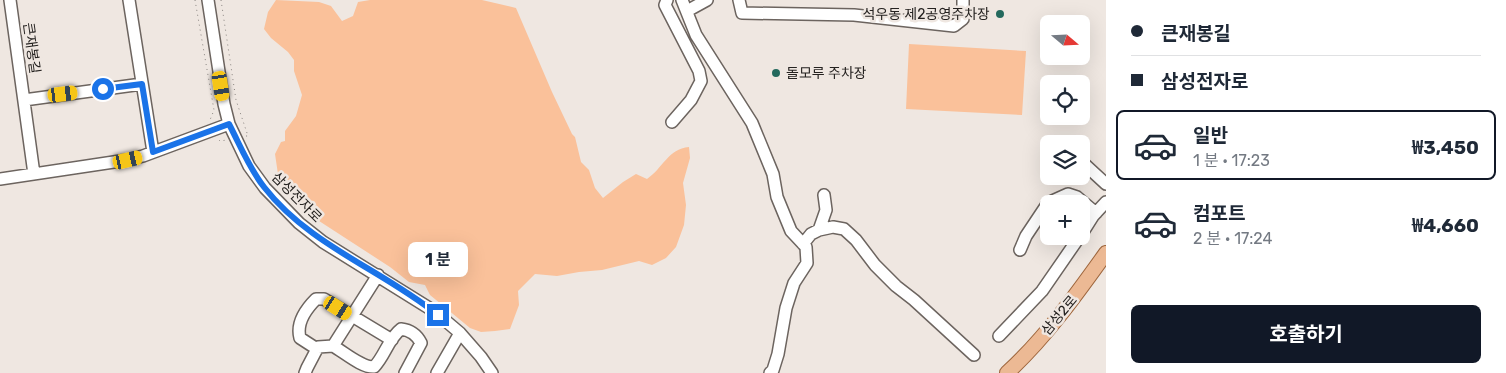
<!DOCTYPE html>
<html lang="ko">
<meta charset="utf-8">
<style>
:root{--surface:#fff;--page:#f6f6f7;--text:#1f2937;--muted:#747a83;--line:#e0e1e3;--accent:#111827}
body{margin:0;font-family:Rubik,"Noto Sans KR",sans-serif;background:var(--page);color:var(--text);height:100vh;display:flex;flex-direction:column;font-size:19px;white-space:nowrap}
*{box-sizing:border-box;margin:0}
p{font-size:16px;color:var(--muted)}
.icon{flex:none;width:28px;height:28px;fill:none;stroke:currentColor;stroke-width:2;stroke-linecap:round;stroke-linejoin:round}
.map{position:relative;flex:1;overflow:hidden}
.panel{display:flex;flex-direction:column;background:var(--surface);width:400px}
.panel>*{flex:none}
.hud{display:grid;align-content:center;height:110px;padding:0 25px;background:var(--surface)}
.needle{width:32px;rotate:109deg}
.tools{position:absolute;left:1040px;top:15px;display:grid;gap:10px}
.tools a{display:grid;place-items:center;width:50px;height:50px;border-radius:8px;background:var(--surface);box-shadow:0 5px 20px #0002;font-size:25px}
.end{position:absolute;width:22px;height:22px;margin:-11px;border:6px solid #1a73e8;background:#fff;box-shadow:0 0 0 2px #fff}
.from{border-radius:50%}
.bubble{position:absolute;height:35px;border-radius:8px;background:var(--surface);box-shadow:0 5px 20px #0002;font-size:16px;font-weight:700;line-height:35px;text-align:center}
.car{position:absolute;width:15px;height:30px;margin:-15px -8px;border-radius:6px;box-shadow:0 0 4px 1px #0007;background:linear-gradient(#f5c518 24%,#345 0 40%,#f5c518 0 76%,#345 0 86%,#f5c518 0)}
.hud b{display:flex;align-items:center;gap:18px;height:48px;font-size:19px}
.hud b+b{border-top:1px solid var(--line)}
.hud i{width:12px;height:12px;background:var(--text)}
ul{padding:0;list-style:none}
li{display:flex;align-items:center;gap:15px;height:70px;margin:0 10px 8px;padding:0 15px;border:2px solid transparent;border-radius:8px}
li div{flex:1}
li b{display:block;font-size:19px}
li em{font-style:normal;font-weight:700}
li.active{border-color:var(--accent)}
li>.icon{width:45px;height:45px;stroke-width:1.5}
.cta{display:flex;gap:10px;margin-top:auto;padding:10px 25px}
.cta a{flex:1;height:58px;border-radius:8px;background:var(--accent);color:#fff;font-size:20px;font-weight:700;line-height:58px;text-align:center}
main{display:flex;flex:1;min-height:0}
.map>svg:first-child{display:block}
.green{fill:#fac19a}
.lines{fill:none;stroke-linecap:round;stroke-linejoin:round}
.minor-casing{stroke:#6c645f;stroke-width:14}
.major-casing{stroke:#9e663d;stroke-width:16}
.path{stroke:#898480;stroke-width:1;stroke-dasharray:1 4;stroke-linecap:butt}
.minor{stroke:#fff;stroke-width:11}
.major{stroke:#ecb994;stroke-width:14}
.route{stroke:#1a73e8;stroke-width:6}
.poi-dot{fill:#24695d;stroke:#efe7e1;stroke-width:2}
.labels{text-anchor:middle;stroke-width:5;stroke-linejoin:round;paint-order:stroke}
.poi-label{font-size:14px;fill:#252220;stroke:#efe7e1;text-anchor:end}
.street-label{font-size:14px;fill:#252220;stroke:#efe7e1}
</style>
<main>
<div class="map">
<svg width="1106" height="373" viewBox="0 0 1106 373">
<rect width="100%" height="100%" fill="#efe7e1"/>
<path class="green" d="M276 0 319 2 331 6 342 21 353 16 358 2 370 0H482L516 8 552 92 572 134 575 137 581 162 589 170 595 188 603 198 623 182 636 174 647 179C663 168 668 149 689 147L690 158 683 183 686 205 684 225 676 247 666 258 652 265 639 261 602 270 579 272 557 276 535 274 518 291 519 305 510 329 495 331 481 332 470 328 430 295 425 285 409 282 390 267 316 219 279 181 275 154 281 142 285 141V131L296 116 302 95 294 71V60L288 52 271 38 264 29 268 12Z
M909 44 1026 51 1022 115 906 109Z"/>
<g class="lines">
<defs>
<path id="minor" d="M10 0 34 174
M129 0 153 152
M208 0 224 104 229 124 249 166 265 188 299 223 323 242 429 308 447 322 460 333 481 357 492 373
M667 0 665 5 699 71 701 81 691 100 672 122
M682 0 696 35 752 123 773 174 777 197 791 231 806 247 807 263 794 283 786 308 778 354 773 370 770 373
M739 0 742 13 854 15 954 26 963 19V0
M687 11 707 0
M24 100 142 84
M1063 143V144
M1081 161 1106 184
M0 179 127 160 143 156 229 124
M819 230 826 210 824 195
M1081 235 1093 216 1106 202
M803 244 811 234 819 230 833 227 844 229 856 240 875 265 896 286 914 300 974 355
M1020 250 1026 236 1048 203 1068 194 1077 197 1096 213
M999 336 1042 291 1080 236
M333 346 378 275
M317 349 300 338C296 323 306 309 316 299H324L392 340
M305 373 307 368 318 347 333 346C344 352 362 368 374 367 385 356 388 339 401 329 410 330 417 335 421 343L405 373
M437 373 460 333"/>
<path id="major" d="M1007 373C1045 338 1076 295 1106 253"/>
</defs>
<use href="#minor" class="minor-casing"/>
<use href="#major" class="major-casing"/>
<path class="path" d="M195 0 214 110 210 120
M221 0 236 100 248 136H245
M219 140 220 141 227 140"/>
<use href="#minor" class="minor"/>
<use href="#major" class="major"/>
</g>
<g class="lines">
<path class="route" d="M103 89 142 84 153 152 229 124C240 145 249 168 264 187 310 246 381 269 438 315"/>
</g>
<g class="poi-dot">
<circle cx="1000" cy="14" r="5"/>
<circle cx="776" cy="73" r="5"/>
</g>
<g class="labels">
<g class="poi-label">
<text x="990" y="19">석우동 제2공영주차장</text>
<text x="786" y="78" text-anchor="start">돌모루 주차장</text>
</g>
<g class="street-label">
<text transform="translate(32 48) rotate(82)" y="5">큰재봉길</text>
<text transform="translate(297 197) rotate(45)" y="5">삼성전자로</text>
<text transform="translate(1059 315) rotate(-50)" y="5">삼성2로</text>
</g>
</g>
</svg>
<div class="tools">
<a><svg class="needle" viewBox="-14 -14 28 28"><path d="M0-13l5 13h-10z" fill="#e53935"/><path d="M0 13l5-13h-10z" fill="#747a83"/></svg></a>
<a><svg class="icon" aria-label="locate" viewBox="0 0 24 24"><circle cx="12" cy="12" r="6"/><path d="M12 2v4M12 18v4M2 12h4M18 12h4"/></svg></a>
<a><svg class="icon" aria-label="layers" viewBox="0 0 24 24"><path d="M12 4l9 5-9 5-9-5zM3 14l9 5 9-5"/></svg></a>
<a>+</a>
</div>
<i class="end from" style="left:103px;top:89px"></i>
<i class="end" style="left:438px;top:315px"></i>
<div class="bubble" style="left:408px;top:242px;width:60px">1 분</div>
<i class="car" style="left:221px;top:86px;rotate:171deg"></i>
<i class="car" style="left:63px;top:94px;rotate:83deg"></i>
<i class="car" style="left:128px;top:160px;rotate:77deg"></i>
<i class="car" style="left:338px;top:308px;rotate:122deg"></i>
</div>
<section class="panel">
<div class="hud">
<b><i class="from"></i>큰재봉길</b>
<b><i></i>삼성전자로</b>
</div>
<ul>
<li class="active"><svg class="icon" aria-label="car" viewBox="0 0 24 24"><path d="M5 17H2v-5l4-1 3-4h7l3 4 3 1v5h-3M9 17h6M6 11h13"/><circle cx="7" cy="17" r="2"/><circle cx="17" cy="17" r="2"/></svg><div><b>일반</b><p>1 분 · 17:23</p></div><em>₩3,450</em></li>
<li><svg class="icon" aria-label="car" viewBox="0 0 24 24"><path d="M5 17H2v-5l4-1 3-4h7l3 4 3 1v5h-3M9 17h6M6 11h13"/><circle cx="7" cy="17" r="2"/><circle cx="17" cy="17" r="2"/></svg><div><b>컴포트</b><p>2 분 · 17:24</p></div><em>₩4,660</em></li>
</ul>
<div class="cta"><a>호출하기</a></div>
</section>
</main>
